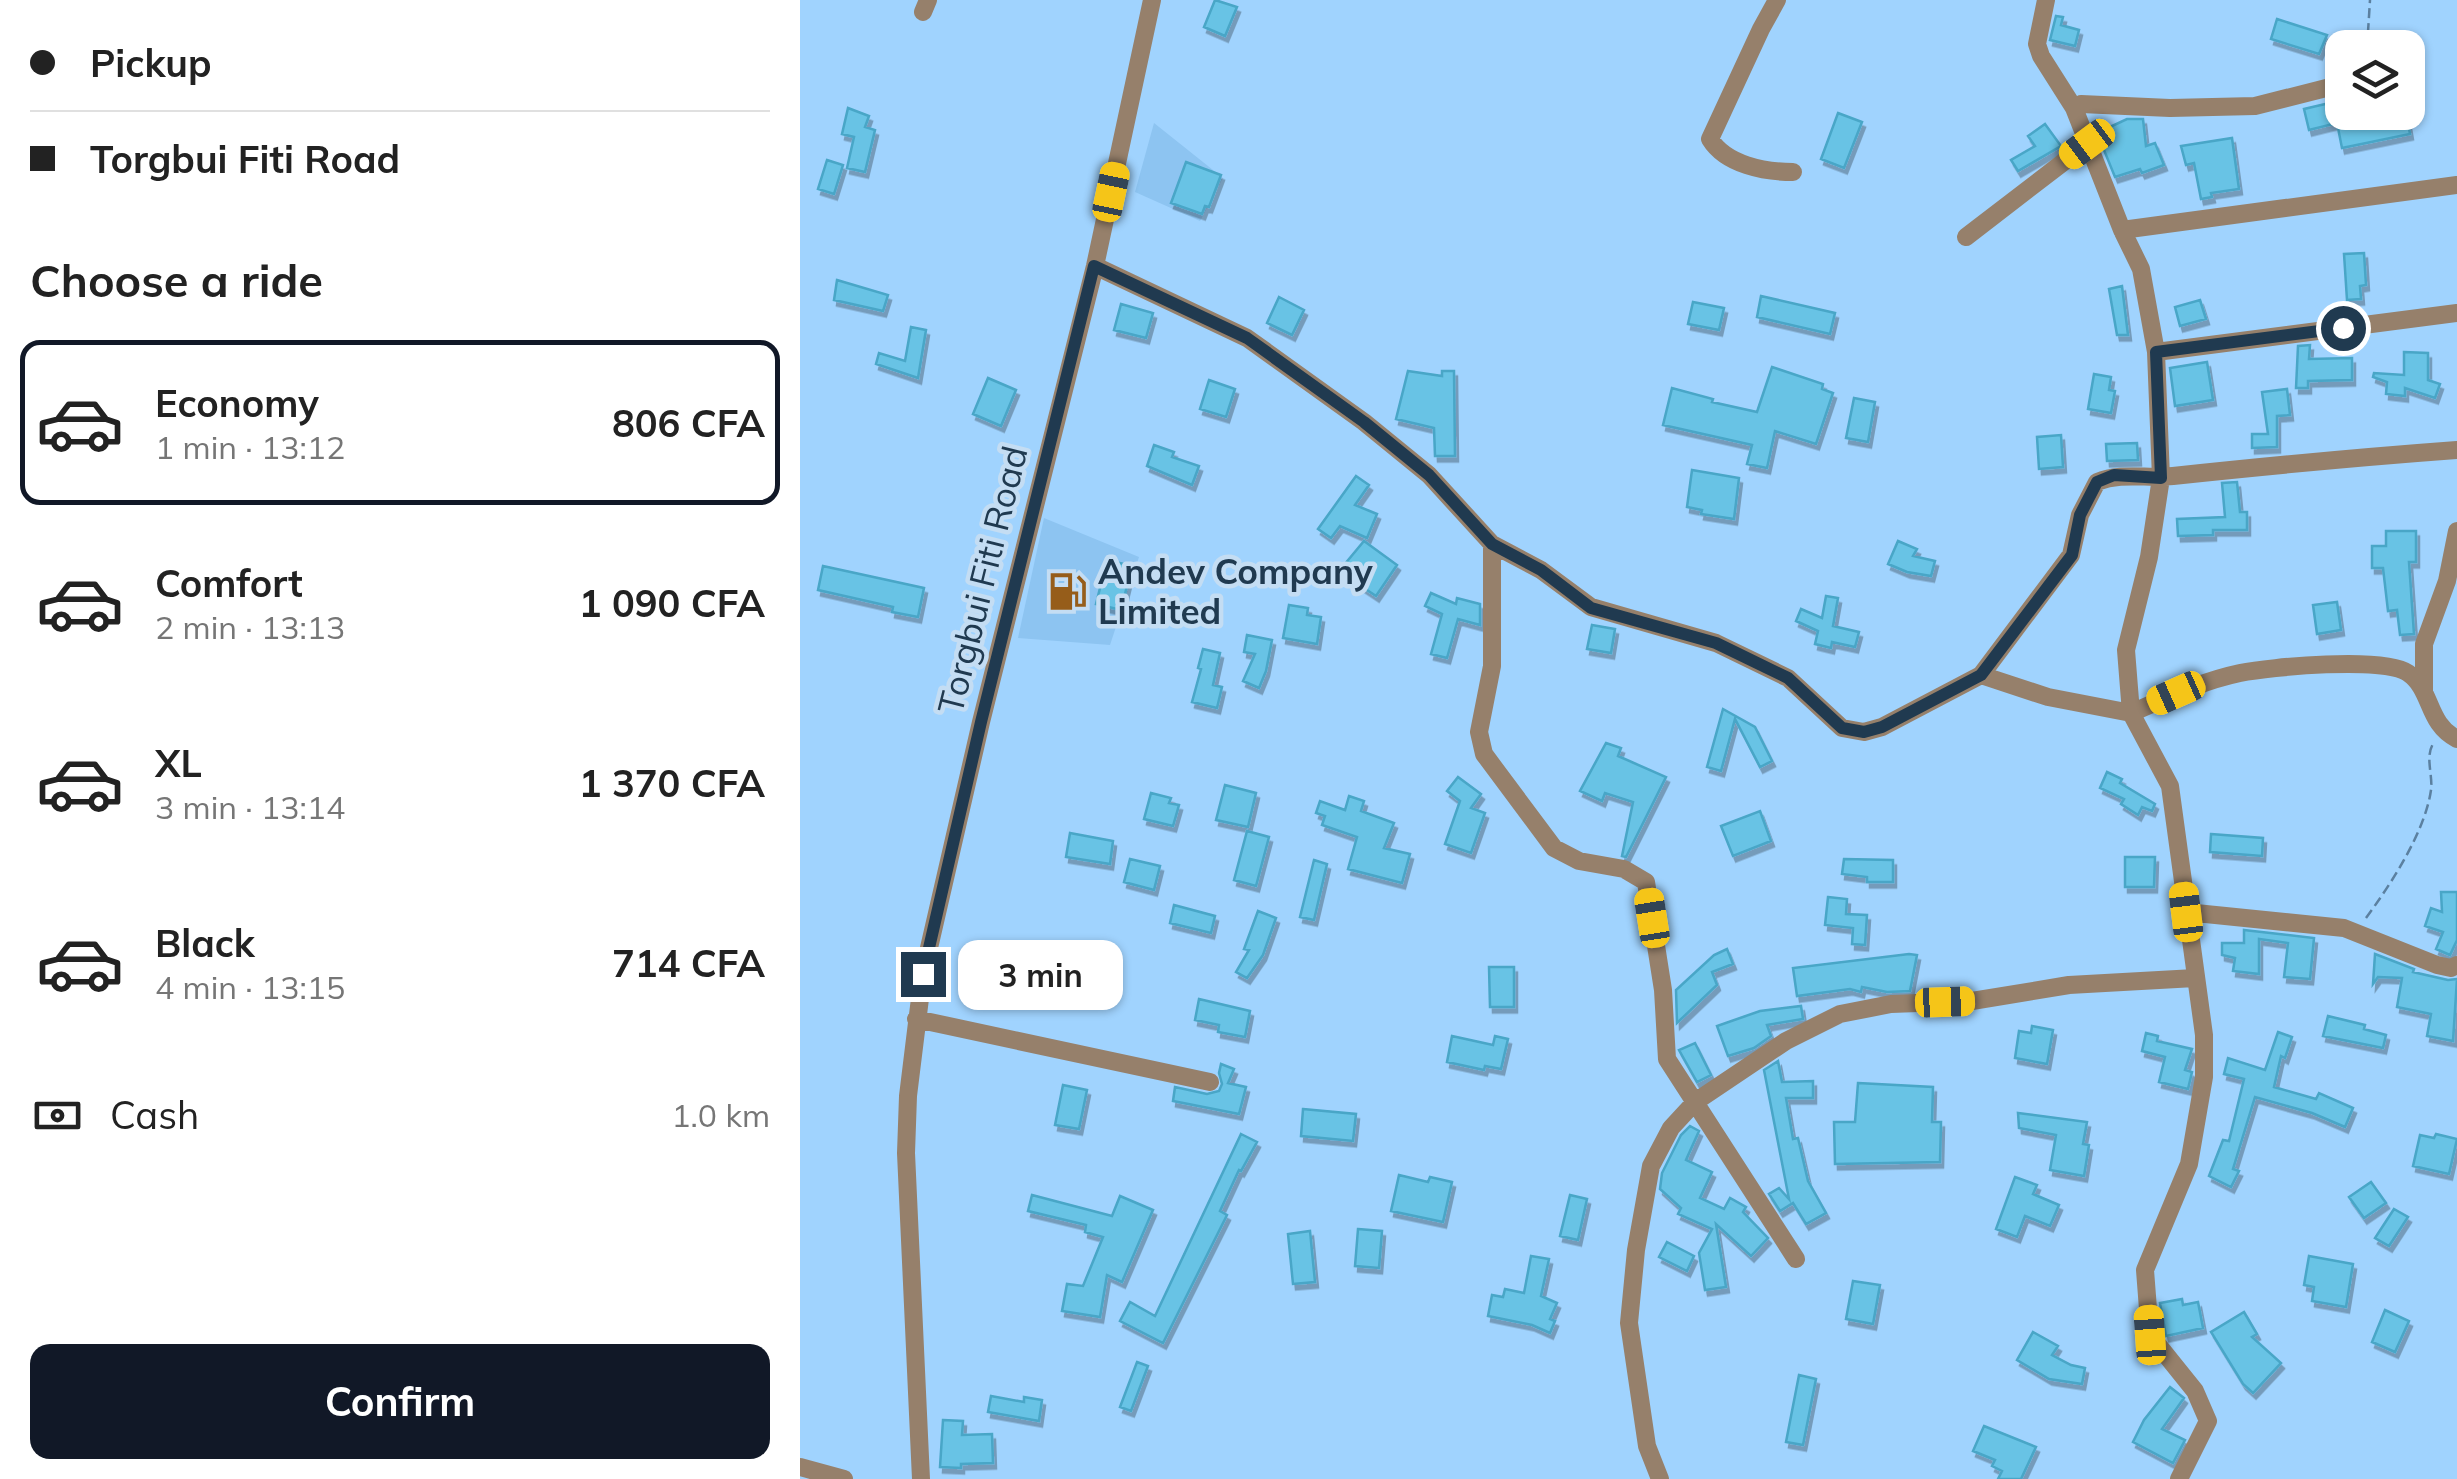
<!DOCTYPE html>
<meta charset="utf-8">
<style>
:root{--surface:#fff;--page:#f6f6f6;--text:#222;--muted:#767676;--line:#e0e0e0;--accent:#111827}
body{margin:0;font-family:Mulish,sans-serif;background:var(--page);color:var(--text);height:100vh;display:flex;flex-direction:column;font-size:38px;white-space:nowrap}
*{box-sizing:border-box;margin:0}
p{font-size:32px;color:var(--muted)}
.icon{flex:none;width:55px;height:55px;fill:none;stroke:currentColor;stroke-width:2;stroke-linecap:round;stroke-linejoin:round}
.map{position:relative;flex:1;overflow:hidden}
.side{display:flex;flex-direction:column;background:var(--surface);width:800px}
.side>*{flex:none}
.banner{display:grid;align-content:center;height:220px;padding:0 30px;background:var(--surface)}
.buttons{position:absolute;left:1525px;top:30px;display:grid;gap:20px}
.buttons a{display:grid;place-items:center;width:100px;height:100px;border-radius:20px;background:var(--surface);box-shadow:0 2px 8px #0004;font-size:50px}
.end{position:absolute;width:45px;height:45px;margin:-22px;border:12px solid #203a50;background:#fff;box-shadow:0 0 0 5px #fff}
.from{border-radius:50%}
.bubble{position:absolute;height:70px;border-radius:20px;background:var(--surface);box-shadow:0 2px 8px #0004;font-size:32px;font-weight:700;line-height:70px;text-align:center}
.car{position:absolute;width:30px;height:60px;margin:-30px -15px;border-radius:12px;box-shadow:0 0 8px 2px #0007;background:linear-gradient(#f5c518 24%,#345 0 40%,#f5c518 0 76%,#345 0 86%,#f5c518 0)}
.banner b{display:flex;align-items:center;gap:35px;height:95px;font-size:38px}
.banner b+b{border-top:2px solid var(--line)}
.banner i{width:25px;height:25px;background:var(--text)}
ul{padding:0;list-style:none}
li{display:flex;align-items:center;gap:30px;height:165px;margin:0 20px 15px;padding:0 10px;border:5px solid transparent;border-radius:20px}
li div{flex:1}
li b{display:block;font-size:38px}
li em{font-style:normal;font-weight:700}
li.active{border-color:var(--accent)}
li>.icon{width:90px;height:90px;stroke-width:1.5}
h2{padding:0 30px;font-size:45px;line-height:120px}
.pay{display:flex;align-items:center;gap:25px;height:110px;padding:0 30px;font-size:38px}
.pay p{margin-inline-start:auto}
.cta{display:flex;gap:20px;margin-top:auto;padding:20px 30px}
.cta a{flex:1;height:115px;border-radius:20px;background:var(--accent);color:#fff;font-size:40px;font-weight:700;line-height:115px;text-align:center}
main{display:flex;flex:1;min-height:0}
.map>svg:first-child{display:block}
.built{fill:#8dc4f1}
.building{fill:#67c3e5;stroke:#48a6c7;stroke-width:2.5;filter:url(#shadow)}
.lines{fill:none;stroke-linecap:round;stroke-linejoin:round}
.path{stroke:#5b80a0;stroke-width:2.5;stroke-dasharray:10 5;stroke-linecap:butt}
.minor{stroke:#96806b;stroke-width:18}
.route{stroke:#203a50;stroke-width:12}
.labels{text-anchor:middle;stroke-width:9;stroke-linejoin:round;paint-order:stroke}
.poi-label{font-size:35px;font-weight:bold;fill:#203a50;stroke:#c4ddf3;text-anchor:start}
.street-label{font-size:35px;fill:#203a50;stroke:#c4ddf3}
</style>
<main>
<section class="side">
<div class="banner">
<b><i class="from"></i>Pickup</b>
<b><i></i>Torgbui Fiti Road</b>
</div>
<h2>Choose a ride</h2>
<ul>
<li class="active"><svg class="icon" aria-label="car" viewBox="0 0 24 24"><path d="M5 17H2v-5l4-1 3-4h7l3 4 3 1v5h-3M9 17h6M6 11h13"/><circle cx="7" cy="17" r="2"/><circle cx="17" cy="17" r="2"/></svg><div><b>Economy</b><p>1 min · 13:12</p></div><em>806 CFA</em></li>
<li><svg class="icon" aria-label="car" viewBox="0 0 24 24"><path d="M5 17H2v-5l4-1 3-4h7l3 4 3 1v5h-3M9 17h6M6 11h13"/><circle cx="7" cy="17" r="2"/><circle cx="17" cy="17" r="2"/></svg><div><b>Comfort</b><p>2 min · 13:13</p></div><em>1 090 CFA</em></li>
<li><svg class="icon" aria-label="car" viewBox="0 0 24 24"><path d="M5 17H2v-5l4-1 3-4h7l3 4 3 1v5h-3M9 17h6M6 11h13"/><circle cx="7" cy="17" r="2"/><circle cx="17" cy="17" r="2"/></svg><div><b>XL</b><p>3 min · 13:14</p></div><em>1 370 CFA</em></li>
<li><svg class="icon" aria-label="car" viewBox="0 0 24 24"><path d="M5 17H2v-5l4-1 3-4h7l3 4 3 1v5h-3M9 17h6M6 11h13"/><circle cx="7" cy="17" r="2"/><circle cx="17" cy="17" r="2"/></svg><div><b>Black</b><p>4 min · 13:15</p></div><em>714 CFA</em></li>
</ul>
<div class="pay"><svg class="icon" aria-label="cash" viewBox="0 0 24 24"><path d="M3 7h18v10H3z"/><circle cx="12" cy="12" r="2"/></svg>Cash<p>1.0 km</p></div>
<div class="cta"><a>Confirm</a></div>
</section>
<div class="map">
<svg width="1657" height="1479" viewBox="0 0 1657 1479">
<defs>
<filter id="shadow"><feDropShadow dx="3" dy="5.5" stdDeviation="0" flood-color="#0004"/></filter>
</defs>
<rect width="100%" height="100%" fill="#a0d3fe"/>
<path class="built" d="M354 123 423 178 400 221 335 192Z
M244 518 339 557 310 645 218 638Z"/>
<path class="building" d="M415 0 437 7 425 36 404 27Z
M1256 16 1263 17 1261 25 1279 30 1275 46 1250 40Z
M1477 19 1527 35 1519 54 1471 39Z
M1542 100V112H1606L1610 134 1542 148 1537 123 1509 130 1504 109Z
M48 108 69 116 65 127 75 130 65 172 47 168 54 137 42 134Z
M1038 113 1062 122 1044 168 1021 159Z
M1327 119H1343L1346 146 1355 143 1364 165 1342 173 1340 169 1315 177 1297 133Z
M1245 124 1261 146 1218 171 1211 160 1235 146 1228 136Z
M1432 138 1439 189 1411 193 1412 197 1401 199 1394 163 1386 165 1381 146Z
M27 160 43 165 34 194 18 189Z
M386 162 421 175 409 207 405 206 402 214 371 203Z
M1564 253 1566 285 1560 286 1561 299 1547 300 1544 254Z
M37 280 88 295 83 311 34 300Z
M1322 286 1328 335H1317L1309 289Z
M961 296 1035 313 1030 334 957 317Z
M479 297 504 310 492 335 467 323Z
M1400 300 1406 319 1380 326 1375 307Z
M893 302 924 308 919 330 888 324Z
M321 304 353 313 346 338 314 330Z
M111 327 126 330 118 378 76 364 79 353 105 361Z
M1510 345 1509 359 1552 358V380L1508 381V388H1496L1498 346Z
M1604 352 1628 353V380L1640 384 1635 398 1605 388V396L1586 394 1587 382 1573 377 1574 373 1604 375Z
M1407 362 1413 400 1375 406 1370 368Z
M972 367 1023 384 1022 389 1033 393 1016 444 975 431 967 468 947 464 952 445 863 425 872 388 913 399 912 402 957 412Z
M608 371 642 376V371H654L655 456H635L634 428 596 419Z
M1294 374 1311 377 1309 390 1315 391 1311 413 1288 409Z
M188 378 216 390 201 426 173 414Z
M409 380 435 389 426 417 400 409Z
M1487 389 1490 415 1477 416V447L1452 448V434H1468L1462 392Z
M1054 398 1075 402 1068 442 1046 438Z
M1261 435 1263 467 1239 469 1237 437Z
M1337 443 1338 460 1307 461 1306 444Z
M354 445 374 452 372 457 399 466 392 485 347 466Z
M892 470 939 478 934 519 901 514 902 510 887 507Z
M556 476 569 485 555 505 577 514 567 538 540 526 531 538 518 529Z
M1437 482 1440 512H1447V530H1413V535L1378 536 1377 519 1425 517 1422 483Z
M1586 531H1616V562H1609L1614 634 1600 635 1597 610 1588 611 1583 568H1572V546H1586Z
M564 541 597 565 576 596 561 586 565 581 544 565Z
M1098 541 1117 549 1113 556 1135 561 1131 576 1107 572 1088 564Z
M307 560 332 566 321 610 296 604Z
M23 566 124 588 118 617 92 612 93 607 18 590Z
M631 593 656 604 657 598 680 604V625L658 619 647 658 631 654 642 614 625 606Z
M1026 596 1038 598 1033 626 1059 632 1055 647 1032 642 1031 648 1015 644 1018 631 996 621 1001 609 1022 618Z
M1537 602 1541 630 1517 634 1513 605Z
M489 605 508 608 507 615 521 617 517 644 483 638Z
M792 625 815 629 811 653 787 649Z
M447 635 472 640 466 671 459 688 443 681 455 654 444 652Z
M403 649 420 653 413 685 422 687 417 708 392 702 401 669 398 668Z
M923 709 955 727 972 761 960 767 935 719 921 771 907 767Z
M806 743 821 748 818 756 866 777 826 857 822 856 833 802 805 793 802 801 780 791Z
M1307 772 1322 779 1320 783 1355 804 1352 811 1342 807 1338 815 1321 804 1324 799 1300 788Z
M658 777 681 794 671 808 685 813 671 853 645 844 660 801 647 791Z
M425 785 456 793 448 827 416 820Z
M351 793 371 798 369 803 379 805 373 826 344 819Z
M549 796 564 801 561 811 594 823 584 848 610 854 602 883 548 869 557 837 522 825 525 816 516 813 520 801 545 810Z
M960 811 971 841 933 856 921 826Z
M447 831 469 837 456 886 434 880Z
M270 833 313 841 310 864 266 857Z
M1411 834 1463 838 1462 856 1410 852Z
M1325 857H1355L1354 887H1325Z
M330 859 360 866 354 890 324 882Z
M1044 859 1093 860V882H1067V877L1042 874Z
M514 860 527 864 514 920 500 917Z
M1641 892H1657V940L1650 955 1636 949 1643 932 1625 926 1631 908 1642 912Z
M1028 897 1047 899 1046 914 1067 915 1065 945 1052 944 1053 928 1025 925Z
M374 905 415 916 411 933 370 923Z
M458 911 476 918 463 955 447 978 436 972 449 950 444 949Z
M1444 930 1514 938 1510 979 1484 977 1488 943 1459 939V974L1433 971 1435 958 1422 955V943H1444Z
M927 949 933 964 912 972 917 985 877 1023 876 990 914 955Z
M1109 954 1117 955 1110 991 1087 992 1062 987 1061 992 1050 989 997 996 993 968Z
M1575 954 1614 969 1613 972 1648 980 1657 979 1653 1041 1627 1036 1631 1014 1597 1007 1602 978 1578 977 1573 984Z
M689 967H714V1007H690Z
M399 999 450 1011 445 1037 418 1032 419 1025 395 1020Z
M1001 1006 1003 1019 967 1025 971 1036 954 1048 928 1056 917 1026 960 1011Z
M1528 1016 1565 1025 1564 1029 1586 1035 1583 1048 1523 1036Z
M1232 1026 1253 1030 1247 1064 1215 1058 1219 1031 1231 1033Z
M1478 1032 1492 1037 1485 1058 1481 1056 1474 1087 1516 1099 1519 1093 1553 1108 1545 1127 1512 1113 1455 1097 1433 1169 1439 1171 1431 1187 1409 1176 1423 1140 1429 1141 1444 1079 1424 1074 1428 1058 1465 1070Z
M1346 1033 1358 1036 1357 1041 1392 1049 1385 1070 1392 1072 1388 1089 1359 1082 1365 1057 1342 1051Z
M652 1036 693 1045 695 1036 708 1039 701 1069 685 1066 684 1070 647 1062Z
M895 1043 911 1075 897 1082 879 1050Z
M978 1061 982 1082 1013 1081V1098H986L993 1139 998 1138 1008 1181 1026 1213 1006 1224 993 1203 980 1211 969 1194 979 1188 989 1199 964 1070Z
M421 1064 434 1069 428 1083 446 1087 439 1114 373 1101 375 1087 407 1094 419 1091 422 1084 419 1073Z
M1058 1083 1133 1087 1132 1122H1141L1140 1162 1035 1164 1034 1122H1055Z
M263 1085 287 1090 279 1129 255 1125Z
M503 1109 556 1114 553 1141 501 1136Z
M1218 1113 1287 1122 1283 1144 1289 1145 1284 1176 1250 1170 1256 1135 1219 1128Z
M890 1126 899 1131 886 1160 912 1172 900 1198 924 1209 930 1198 946 1207 943 1212 968 1238 951 1256 916 1224 926 1287 905 1290 899 1253 912 1229 878 1214 881 1208 860 1189 862 1173 881 1135Z
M441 1134 457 1142 441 1171 439 1170 420 1211 427 1215 363 1343 320 1321 330 1302 355 1316Z
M1636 1134 1657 1139 1649 1174 1613 1166 1620 1135 1634 1138Z
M599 1175 628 1182 630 1177 652 1182 643 1222 591 1211Z
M1215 1177 1237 1185 1233 1194 1259 1205 1250 1226 1225 1216 1217 1237 1196 1229Z
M1571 1182 1586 1203 1564 1218 1549 1197Z
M232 1195 312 1216 320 1196 353 1210 322 1282 307 1275 300 1317 262 1311 267 1284 283 1286 303 1237 285 1232 286 1225 228 1211Z
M770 1195 787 1199 778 1240 760 1236Z
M1594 1209 1608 1217 1589 1246 1575 1238Z
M558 1229 582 1231 579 1268 555 1266Z
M510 1231 515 1282 493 1284 488 1234Z
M867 1242 894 1256 887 1271 859 1257Z
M731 1256 749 1259 741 1296 757 1303 750 1319 755 1321 750 1333 732 1325 688 1316 692 1295 703 1297 705 1289 724 1293Z
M1509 1256 1553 1264 1546 1307 1512 1301 1514 1287 1504 1285Z
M1053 1281 1080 1285 1073 1324 1046 1319Z
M1382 1299 1383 1305 1398 1302 1403 1328 1366 1336 1360 1303Z
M1585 1310 1609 1321 1595 1352 1572 1342Z
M1444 1312 1457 1334 1452 1337 1481 1363 1453 1393 1443 1384 1411 1332Z
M1233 1332 1258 1346 1252 1355 1271 1365 1285 1368 1282 1384 1249 1379 1217 1360Z
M337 1362 348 1366 331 1411 320 1407Z
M999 1375 1016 1379 1003 1445 986 1442Z
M1370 1387 1384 1398 1362 1429 1385 1440 1373 1463 1333 1442 1344 1420Z
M191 1396 224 1402V1397L242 1400 239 1421 188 1412Z
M143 1420 163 1421 162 1435 192 1434 193 1463 161 1464V1468L140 1467Z
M1184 1426 1236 1447 1221 1479H1198L1202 1471 1192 1466 1195 1460 1173 1451Z"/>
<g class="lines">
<path class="path" d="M1567 48 1570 0
M1566 918C1591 884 1625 832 1631 790 1633 775 1625 757 1633 744"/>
<path class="minor" d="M977 0 961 29 910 139C926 165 965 172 993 172
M1246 0 1237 44 1241 56 1274 108
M123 12 128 0
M1542 84 1455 106 1370 108 1281 104 1274 108 1322 230 1341 269 1356 352 1361 478 1349 557 1326 650 1331 713C1366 698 1402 681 1440 673 1470 667 1584 656 1608 673 1633 690 1626 723 1657 739
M1322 230 1657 185
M1166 237 1287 144
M295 266 447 338 564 422 629 475 692 544V666L679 732 684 754 754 848 779 861 824 869 846 882 863 990 867 1059 996 1259
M1356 352 1657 313
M692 544 741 570 791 607 916 643 988 678 1042 728 1064 732 1082 727 1181 675 1248 697 1331 713 1370 786 1404 1035V1077L1389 1164 1345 1270 1350 1335 1395 1391 1408 1421 1379 1479
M1181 675 1271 555 1280 515 1297 482C1322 472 1346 479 1373 476 1467 466 1562 457 1657 450
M1624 692V644L1647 581 1657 531
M1386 912 1544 928 1637 965 1651 968 1657 965
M116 1019 410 1082
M0 1467 44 1479
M121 1479 106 1153 108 1096 123 974 181 722 295 266 352 0
M860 1479 847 1446 829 1323 836 1250 851 1166 871 1128 895 1102 986 1041 1040 1014 1091 1004 1172 1001 1269 985 1395 978"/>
</g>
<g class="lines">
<path class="route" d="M123 974 181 722 294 266 447 338 564 422 629 475 692 544 741 570 791 608 916 643 988 678 1042 728 1064 732 1082 727 1181 675 1272 555 1280 515 1297 482 1314 475 1361 478 1356 352 1543 328"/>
</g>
<defs>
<symbol id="fuel-bare" viewBox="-9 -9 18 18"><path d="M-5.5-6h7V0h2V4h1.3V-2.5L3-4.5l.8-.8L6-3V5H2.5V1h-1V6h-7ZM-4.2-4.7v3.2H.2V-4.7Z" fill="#965d1a" stroke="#c4ddf3" stroke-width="2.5" paint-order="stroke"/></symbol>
</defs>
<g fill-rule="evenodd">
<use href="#fuel-bare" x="240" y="564" width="55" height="55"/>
</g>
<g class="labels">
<g class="poi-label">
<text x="298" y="584">Andev Company<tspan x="298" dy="40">Limited</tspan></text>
</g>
<g class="street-label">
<text transform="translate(183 580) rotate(-76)" y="12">Torgbui Fiti Road</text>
</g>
</g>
</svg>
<div class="buttons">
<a><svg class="icon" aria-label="layers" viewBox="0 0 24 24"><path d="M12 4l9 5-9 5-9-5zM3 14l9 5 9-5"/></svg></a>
</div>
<i class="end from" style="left:1543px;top:328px"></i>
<i class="end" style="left:123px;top:974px"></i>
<div class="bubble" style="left:158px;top:940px;width:165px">3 min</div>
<i class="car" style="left:1287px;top:144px;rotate:233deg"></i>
<i class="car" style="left:311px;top:192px;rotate:12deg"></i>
<i class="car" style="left:1376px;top:693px;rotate:246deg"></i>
<i class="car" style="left:1386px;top:912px;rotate:353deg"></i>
<i class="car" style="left:852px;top:918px;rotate:351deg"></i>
<i class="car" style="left:1145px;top:1002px;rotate:88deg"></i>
<i class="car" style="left:1350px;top:1335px;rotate:356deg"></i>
</div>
</main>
